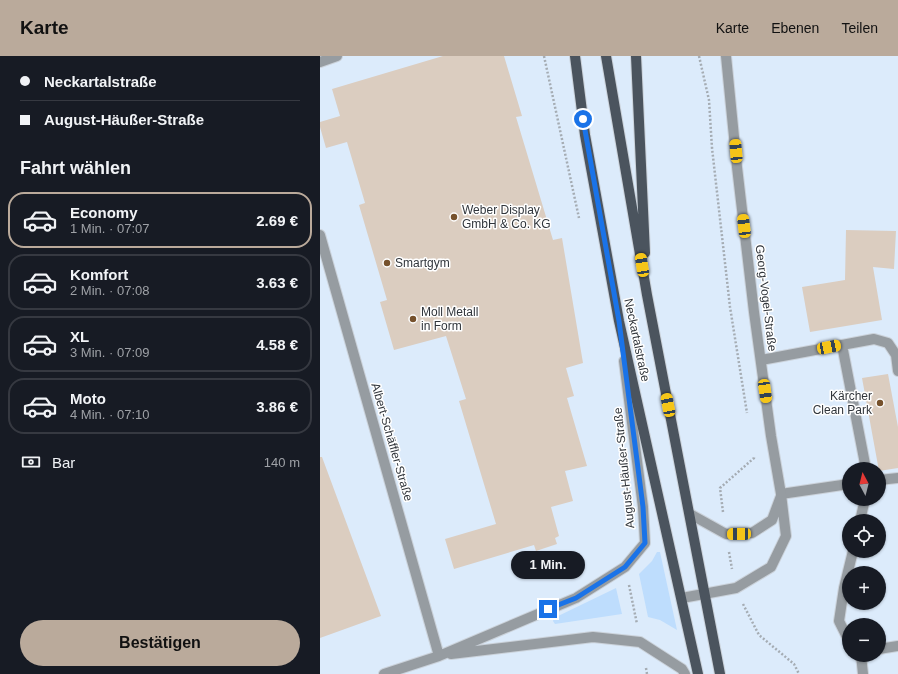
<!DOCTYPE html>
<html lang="de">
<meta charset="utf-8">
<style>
:root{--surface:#171b24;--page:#20242c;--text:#f1f3f6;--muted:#9ea1a6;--line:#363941;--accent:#baaa9b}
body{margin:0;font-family:Arial,sans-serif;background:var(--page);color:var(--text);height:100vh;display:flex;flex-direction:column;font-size:15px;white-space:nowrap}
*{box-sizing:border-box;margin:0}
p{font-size:13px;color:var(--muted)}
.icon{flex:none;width:22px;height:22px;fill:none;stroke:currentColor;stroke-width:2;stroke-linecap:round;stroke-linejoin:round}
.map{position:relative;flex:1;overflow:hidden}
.panel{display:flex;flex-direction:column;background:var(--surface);width:320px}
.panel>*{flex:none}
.top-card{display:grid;align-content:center;height:88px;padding:0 20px;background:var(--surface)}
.needle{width:26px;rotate:353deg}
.controls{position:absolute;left:522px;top:406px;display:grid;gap:8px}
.controls a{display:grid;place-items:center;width:44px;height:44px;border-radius:50%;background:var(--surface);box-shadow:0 1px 3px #0004;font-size:20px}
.end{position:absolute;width:18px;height:18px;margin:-9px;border:5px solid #1a73e8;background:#fff;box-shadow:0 0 0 2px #fff}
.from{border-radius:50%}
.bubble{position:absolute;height:28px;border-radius:14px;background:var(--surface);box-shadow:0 1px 3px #0004;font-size:13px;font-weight:700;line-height:28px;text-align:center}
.car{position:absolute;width:12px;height:24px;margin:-12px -6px;border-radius:5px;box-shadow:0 0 3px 1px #0007;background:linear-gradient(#f5c518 24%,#345 0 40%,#f5c518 0 76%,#345 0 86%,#f5c518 0)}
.top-card b{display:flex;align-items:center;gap:14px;height:38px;font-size:15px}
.top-card b+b{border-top:1px solid var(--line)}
.top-card i{width:10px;height:10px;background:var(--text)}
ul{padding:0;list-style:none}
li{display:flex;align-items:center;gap:12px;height:56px;margin:0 8px 6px;padding:0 12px;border:2px solid var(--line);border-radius:16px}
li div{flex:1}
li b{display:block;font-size:15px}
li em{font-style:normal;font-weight:700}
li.on{border-color:var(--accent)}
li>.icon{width:36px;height:36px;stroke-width:1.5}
h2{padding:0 20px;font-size:18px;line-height:48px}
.pay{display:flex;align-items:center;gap:10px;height:44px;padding:0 20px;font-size:15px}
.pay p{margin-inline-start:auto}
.action{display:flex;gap:8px;margin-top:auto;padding:8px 20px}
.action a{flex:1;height:46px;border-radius:24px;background:var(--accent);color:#111;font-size:16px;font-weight:700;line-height:46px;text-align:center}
header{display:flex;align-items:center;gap:24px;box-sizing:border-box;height:56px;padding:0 20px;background:var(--accent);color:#111}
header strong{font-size:19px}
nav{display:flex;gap:22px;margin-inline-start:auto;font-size:14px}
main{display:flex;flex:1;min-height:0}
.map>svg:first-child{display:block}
.built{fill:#dcebfb;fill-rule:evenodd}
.green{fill:#beddfd}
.building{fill:#dbcdc0}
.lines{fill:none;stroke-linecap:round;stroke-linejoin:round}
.service-casing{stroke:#cbd2da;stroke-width:12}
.minor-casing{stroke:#cbd2da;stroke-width:12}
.primary-casing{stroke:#cbd2da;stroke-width:12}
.path{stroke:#a5acb3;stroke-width:2.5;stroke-dasharray:2 2;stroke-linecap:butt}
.service{stroke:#969ca1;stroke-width:10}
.minor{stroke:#969ca1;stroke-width:10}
.primary{stroke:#4b545e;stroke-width:10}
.route{stroke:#1a73e8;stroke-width:5}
.poi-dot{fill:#76512c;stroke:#fff;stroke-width:1.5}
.labels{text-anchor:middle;stroke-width:3;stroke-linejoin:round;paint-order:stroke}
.poi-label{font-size:12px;fill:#30353b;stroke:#fff;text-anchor:start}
.street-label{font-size:12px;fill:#30353b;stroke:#fff}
</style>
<header>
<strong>Karte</strong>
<nav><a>Karte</a><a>Ebenen</a><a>Teilen</a></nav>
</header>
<main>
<section class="panel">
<div class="top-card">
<b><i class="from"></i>Neckartalstraße</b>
<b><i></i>August-Häußer-Straße</b>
</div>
<h2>Fahrt wählen</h2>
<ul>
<li class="on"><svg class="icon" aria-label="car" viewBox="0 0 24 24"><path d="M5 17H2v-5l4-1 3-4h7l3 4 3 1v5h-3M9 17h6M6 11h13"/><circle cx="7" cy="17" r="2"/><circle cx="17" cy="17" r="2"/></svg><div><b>Economy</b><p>1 Min. · 07:07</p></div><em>2.69 €</em></li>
<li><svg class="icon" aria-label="car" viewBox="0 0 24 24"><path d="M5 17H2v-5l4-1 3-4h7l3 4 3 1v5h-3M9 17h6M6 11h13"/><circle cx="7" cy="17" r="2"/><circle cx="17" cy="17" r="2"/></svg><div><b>Komfort</b><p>2 Min. · 07:08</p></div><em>3.63 €</em></li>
<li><svg class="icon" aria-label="car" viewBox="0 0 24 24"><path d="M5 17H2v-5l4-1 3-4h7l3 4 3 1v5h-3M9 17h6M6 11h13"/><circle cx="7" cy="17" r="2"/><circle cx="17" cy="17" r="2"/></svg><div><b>XL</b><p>3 Min. · 07:09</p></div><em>4.58 €</em></li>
<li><svg class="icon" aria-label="car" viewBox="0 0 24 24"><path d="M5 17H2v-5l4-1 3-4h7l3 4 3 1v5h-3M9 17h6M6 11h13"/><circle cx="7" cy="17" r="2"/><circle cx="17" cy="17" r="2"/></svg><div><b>Moto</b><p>4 Min. · 07:10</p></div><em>3.86 €</em></li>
</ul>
<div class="pay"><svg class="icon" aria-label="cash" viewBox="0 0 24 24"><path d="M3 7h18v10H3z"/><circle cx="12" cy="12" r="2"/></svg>Bar<p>140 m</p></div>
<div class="action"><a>Bestätigen</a></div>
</section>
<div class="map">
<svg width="578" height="618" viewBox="0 0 578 618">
<rect width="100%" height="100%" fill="#edf5fd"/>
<path class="built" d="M0 0H578V618H0ZM529 413H559V443H529ZM529 465H559V495H529ZM529 517H559V547H529ZM529 569H559V599H529Z"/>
<path class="green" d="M337 496H340L357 574 340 564 328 561 319 518 332 505Z
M296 532 302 558 235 568 233 565 234 562Z"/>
<path class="building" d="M123 0H184L202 60 196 61 233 184 242 182 263 307 246 312 254 340 247 342 267 410 245 415 253 445 231 451 239 480 235 482 237 488 216 495 214 489 134 513 125 483 176 468 139 345 146 343 126 280 74 294 60 246 67 244 39 149 45 147 27 86 6 92 0 71V66L20 60 12 33Z
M526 174 576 175 574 213 553 211 562 264 490 276 482 231 525 224Z
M568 318 578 371V412L559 415 542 322Z
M0 401H2L61 560 0 582Z"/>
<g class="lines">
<defs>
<path id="service" d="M0 6 17 0
M522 289 546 413
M441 304 554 283 568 287 576 299 578 315
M559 424 578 422
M461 438 529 428
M540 465 545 443
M529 585 519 565 524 532 533 495
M559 593 578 590
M541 599 543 618"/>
<path id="minor" d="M0 179 119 600
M370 458 406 478 432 477 452 464 461 440
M362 542 416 532 451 511 466 480 461 438 451 380 434 256 417 111 406 0
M131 598 273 581 320 586 362 613 365 618
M64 618 119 600 256 542 305 511 325 487 323 451 304 305"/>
<path id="primary" d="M255 0 265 79 299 265 378 618
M286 0 327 239 400 618
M316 0 325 197"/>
</defs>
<use href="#service" class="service-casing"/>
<use href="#minor" class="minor-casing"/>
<use href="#primary" class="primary-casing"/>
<path class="path" d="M224 0 259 162
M379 0 389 44 392 92 410 251 427 357
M403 456 400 432 434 402V400
M409 496 412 513
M309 529 317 568
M423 548 439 579 474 608 479 618
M326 612 327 618"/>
<use href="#service" class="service"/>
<use href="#minor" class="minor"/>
<use href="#primary" class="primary"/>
</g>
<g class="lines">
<path class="route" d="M228 553 256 542 305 511 325 487 323 451 299 265 263 63"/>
</g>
<g class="poi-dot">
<circle cx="134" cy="161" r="4"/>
<circle cx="67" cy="207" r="4"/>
<circle cx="93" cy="263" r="4"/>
<circle cx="560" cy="347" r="4"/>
</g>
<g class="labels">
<g class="poi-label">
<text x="142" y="158">Weber Display<tspan x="142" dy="14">GmbH &amp; Co. KG</tspan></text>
<text x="75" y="211">Smartgym</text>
<text x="101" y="260">Moll Metall<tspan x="101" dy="14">in Form</tspan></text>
<text x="552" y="344" text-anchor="end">Kärcher<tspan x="552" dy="14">Clean Park</tspan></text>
</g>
<g class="street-label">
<text transform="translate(446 242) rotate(83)" y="4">Georg-Vogel-Straße</text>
<text transform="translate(317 284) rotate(78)" y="4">Neckartalstraße</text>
<text transform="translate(72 386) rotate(74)" y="4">Albert-Schäffler-Straße</text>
<text transform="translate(304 412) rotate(-96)" y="4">August-Häußer-Straße</text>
</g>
</g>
</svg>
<div class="controls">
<a><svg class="needle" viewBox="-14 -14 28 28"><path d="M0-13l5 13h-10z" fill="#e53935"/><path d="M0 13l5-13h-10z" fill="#9ea1a6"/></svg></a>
<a><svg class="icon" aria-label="locate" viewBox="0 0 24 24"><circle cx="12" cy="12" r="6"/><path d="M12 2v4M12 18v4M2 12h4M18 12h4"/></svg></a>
<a>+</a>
<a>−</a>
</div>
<i class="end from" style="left:263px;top:63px"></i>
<i class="end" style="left:228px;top:553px"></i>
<div class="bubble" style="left:191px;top:495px;width:74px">1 Min.</div>
<i class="car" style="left:416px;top:95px;rotate:355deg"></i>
<i class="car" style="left:424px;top:170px;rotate:353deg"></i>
<i class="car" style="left:322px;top:209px;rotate:351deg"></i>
<i class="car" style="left:509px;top:291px;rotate:79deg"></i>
<i class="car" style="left:445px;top:335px;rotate:172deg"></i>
<i class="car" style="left:348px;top:349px;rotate:349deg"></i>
<i class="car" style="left:419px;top:478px;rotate:269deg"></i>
</div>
</main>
